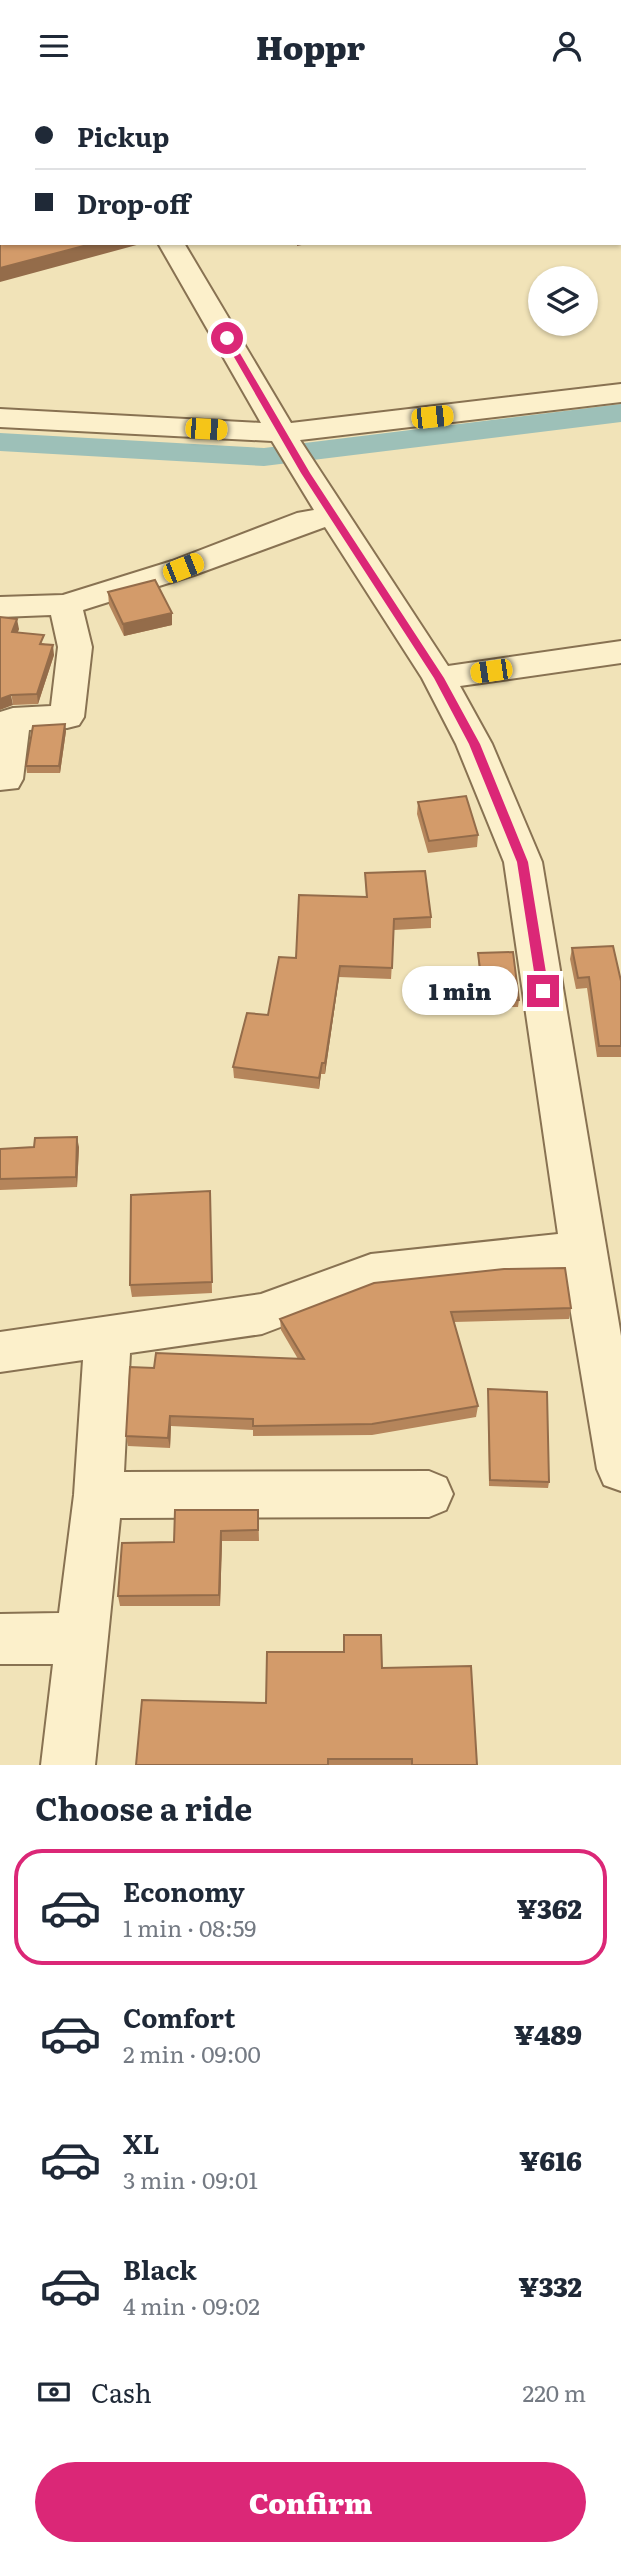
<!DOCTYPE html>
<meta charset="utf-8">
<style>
:root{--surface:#fff;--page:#f6f6f7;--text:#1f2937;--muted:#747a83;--line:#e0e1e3;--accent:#db2777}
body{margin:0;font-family:Literata,serif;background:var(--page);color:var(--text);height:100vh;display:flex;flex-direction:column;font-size:26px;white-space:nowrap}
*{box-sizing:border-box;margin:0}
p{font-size:23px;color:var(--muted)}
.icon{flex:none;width:38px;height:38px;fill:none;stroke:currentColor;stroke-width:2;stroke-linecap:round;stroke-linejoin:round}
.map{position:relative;height:1674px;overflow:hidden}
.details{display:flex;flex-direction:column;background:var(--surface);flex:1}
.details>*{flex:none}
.hud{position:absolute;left:0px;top:0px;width:621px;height:154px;box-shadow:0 2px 5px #0004;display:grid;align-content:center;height:154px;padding:0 35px;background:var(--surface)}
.controls{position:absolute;left:528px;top:175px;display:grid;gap:14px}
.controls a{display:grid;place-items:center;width:70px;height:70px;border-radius:50%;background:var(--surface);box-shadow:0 2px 5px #0004;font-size:35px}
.end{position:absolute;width:32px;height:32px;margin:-16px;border:9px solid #db2777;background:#fff;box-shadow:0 0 0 4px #fff}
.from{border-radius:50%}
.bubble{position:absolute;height:49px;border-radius:24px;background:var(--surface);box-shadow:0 2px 5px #0004;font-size:23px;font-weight:800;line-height:49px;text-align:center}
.car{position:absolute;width:21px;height:42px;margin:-21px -10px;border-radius:9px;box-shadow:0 0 5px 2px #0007;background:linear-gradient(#f5c518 24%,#345 0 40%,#f5c518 0 76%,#345 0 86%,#f5c518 0)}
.hud b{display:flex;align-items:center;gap:24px;height:66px;font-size:26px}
.hud b+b{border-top:2px solid var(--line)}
.hud i{width:18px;height:18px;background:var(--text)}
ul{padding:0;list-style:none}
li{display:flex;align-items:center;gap:21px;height:116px;margin:0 14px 10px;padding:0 21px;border:4px solid transparent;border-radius:28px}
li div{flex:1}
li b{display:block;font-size:26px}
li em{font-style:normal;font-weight:800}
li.selected{border-color:var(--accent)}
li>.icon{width:63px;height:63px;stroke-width:1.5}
h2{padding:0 35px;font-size:32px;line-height:84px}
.pay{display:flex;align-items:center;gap:18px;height:77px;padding:0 35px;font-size:26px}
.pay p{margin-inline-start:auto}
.button{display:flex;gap:14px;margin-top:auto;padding:14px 35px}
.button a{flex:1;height:80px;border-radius:42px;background:var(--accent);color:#fff;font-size:28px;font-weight:800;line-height:80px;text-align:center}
header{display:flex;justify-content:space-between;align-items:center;height:91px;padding:0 35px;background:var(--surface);font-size:32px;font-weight:800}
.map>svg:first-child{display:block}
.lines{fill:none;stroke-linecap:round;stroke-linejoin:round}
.canal{fill:#9dc0b8;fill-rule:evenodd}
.minor-casing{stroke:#887252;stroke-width:4}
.minor{fill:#fcf0cb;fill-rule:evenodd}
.wall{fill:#b5855b}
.shaded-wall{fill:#946c4a}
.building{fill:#d39b6a;stroke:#946c4a;stroke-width:2}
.route{fill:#db2777}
</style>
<header><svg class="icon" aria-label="menu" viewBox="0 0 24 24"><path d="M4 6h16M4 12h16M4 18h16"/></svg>Hoppr<svg class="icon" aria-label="person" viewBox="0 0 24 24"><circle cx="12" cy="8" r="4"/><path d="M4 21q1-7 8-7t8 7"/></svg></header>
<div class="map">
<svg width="621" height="1674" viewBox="0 0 621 1674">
<rect width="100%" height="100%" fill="#f1e3b8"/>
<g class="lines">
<path class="canal" d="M621 313V331L264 375 0 360V342L264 357Z"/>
<defs>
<path id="minor" d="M69 0H93V2H70Z
M451 0H491L450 2Z
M158 152H184L291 332 621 293V311L300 349 448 575 621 550V572L460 595 492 653 542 771 621 1245V1400L604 1394 597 1378 564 1180 373 1201 262 1243 130 1262 124 1381 429 1380 446 1387 453 1403 446 1419 429 1426 120 1427 95 1674H41L53 1573H0V1523L59 1522 74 1404 83 1269 0 1281V1241L261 1203 371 1163 558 1143 504 771 456 653 422 587 325 436 194 484 83 519 92 556 84 626 79 634 67 637 29 639 23 688 18 697 0 699V621L13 617 51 615 58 556 51 524 0 526V506L63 504 172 470 297 422 314 419 272 350 0 336V318L261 332Z"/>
</defs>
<use href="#minor" class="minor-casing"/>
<use href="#minor" class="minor"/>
</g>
<path class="wall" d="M108 501 172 534 124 545 109 514Z
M0 526 19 538 17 542 45 553 54 564 38 613 13 614Z
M66 640 60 682H27L26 675Z
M418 711 478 744 477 756 428 762 417 723Z
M365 782 431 826V837L394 839 391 888 339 886 325 983H321L319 998 234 987 233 976 268 924 296 867 366 806Z
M572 857 621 890V966H597L587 897 576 898 570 868Z
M478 862 519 909 518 916H483L478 868Z
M79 1056 77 1096 0 1099V1058Z
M210 1100 212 1202 132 1206 130 1194Z
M374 1192 571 1217 569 1228 454 1231 478 1315 476 1326 372 1344 253 1345V1339L171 1335 170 1357 128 1355 126 1345 154 1277 298 1268 281 1239 280 1228Z
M488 1298 549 1391 548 1397 489 1395Z
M258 1419 259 1450H222L220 1515H120L118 1505 174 1451Z
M382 1577 477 1674H136L266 1612Z"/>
<path class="shaded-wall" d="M142 0H155L154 2H140Z
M95 152H144L0 191V177Z
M297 152H311L297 155Z
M172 522V534L124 545 123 533Z
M17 528 19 538 14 552 12 541Z
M53 554 54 564 38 613 37 603Z
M11 604 13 614 0 619V608Z
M65 633 66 640 60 682 59 675Z
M340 875 339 886 325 983V972Z
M322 972 321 983 319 998V987Z
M77 1046 79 1056 77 1096 76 1086Z
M170 1325 171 1335 170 1357 168 1347Z
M221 1440 222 1450 220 1515 219 1504Z"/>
<path class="building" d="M0 0H24L27 2H2V152H95L0 177Z
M114 0H142L140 2H110Z
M173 0H315L320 2H168Z
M540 0H601L603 2H541Z
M155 489 172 522 123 533 108 501Z
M0 526 17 528 12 541 44 544 40 553 53 554 37 603 11 604 0 608Z
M65 633 59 675H26L33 635Z
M466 705 478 744 429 750 418 711Z
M425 780 431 826 394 828 392 877 340 875 325 972H322L319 987 233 976 247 922 268 924 279 866 296 867 299 804 367 806 365 782Z
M613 855 621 890V955H599L589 886 578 887 572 857Z
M513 861 519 909 484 910 478 862Z
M77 1046 76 1086 0 1088V1058L34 1056 35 1047Z
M210 1100 212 1191 130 1194 131 1104Z
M565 1177 571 1217 451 1221 478 1315 372 1333 253 1335V1328L170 1325 168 1347 126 1345 130 1276 154 1277 156 1262 304 1268 280 1228 374 1192 504 1178Z
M488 1298 547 1301 549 1391 490 1389Z
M175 1419H258V1439L221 1440 219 1504 118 1505 122 1452 174 1451Z
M344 1544H381L382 1577 471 1575 477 1674H412V1668H328V1674H136L142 1609 266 1612 267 1561H344Z"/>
<path class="route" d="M227 245 231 247 310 382 444 587 480 653 528 771 549 900 547 903H539L537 900 517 771 469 653 434 587 301 382 223 247Z"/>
</svg>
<div class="controls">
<a><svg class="icon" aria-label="layers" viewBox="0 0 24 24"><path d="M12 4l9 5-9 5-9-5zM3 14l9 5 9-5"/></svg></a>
</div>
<i class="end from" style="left:227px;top:247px"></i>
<i class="end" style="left:543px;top:900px"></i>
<div class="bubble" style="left:402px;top:875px;width:116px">1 min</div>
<i class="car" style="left:432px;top:326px;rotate:84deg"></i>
<i class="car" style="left:206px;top:338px;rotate:93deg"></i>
<i class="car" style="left:183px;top:477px;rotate:68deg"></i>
<i class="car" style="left:491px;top:580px;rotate:262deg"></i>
<div class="hud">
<b><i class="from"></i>Pickup</b>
<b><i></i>Drop-off</b>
</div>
</div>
<section class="details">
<h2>Choose a ride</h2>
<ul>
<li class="selected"><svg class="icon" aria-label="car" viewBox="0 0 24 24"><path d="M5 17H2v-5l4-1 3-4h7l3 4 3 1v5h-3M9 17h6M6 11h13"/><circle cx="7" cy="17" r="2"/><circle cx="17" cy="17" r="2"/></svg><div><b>Economy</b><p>1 min · 08:59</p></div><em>¥362</em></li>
<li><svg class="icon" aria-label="car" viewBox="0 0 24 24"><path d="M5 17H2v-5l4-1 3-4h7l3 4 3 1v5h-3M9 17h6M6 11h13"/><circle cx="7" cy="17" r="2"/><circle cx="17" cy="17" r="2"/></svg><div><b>Comfort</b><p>2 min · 09:00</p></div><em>¥489</em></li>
<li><svg class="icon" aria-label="car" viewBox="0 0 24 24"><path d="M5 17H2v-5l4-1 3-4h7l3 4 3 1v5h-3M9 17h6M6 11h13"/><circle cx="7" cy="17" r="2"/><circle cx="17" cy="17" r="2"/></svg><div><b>XL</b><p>3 min · 09:01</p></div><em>¥616</em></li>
<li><svg class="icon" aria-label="car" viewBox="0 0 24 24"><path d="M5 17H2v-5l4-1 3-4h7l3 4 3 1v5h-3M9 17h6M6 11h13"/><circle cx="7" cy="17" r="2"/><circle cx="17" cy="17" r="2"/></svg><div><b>Black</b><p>4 min · 09:02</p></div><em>¥332</em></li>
</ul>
<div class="pay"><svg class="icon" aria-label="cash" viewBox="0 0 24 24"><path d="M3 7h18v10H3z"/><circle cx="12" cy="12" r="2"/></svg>Cash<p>220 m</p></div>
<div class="button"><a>Confirm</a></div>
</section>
